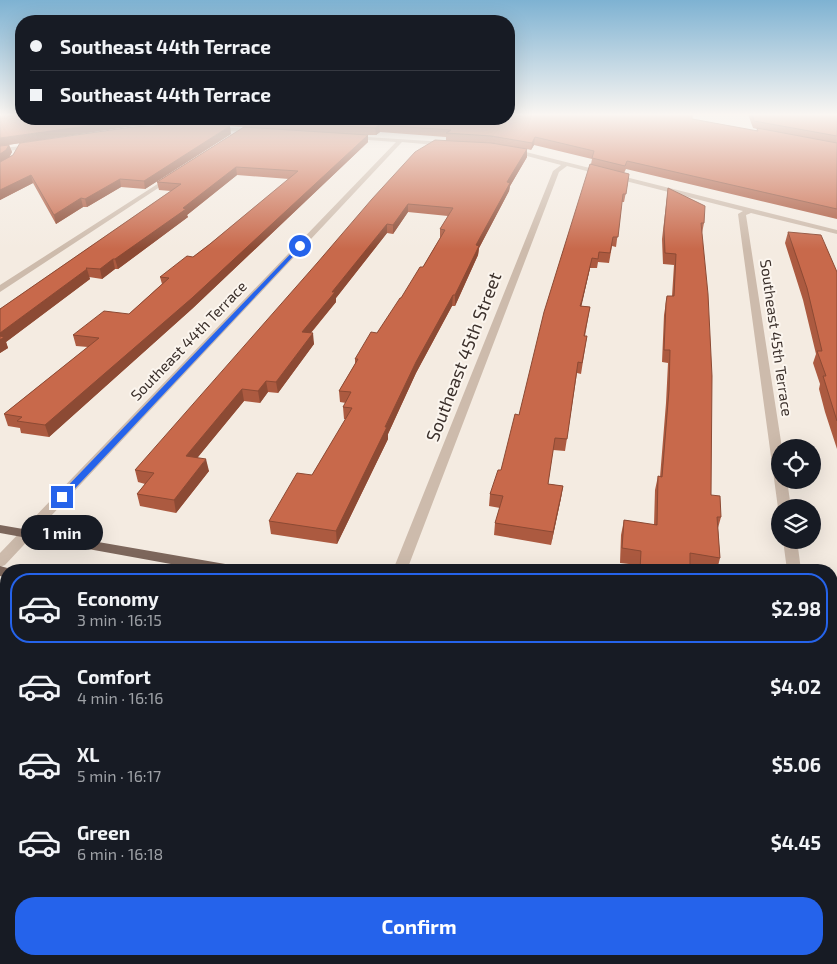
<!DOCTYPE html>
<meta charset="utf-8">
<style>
:root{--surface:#171b24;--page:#242831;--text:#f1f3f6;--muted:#9ea1a6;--line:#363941;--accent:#2563eb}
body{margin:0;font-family:"Exo 2",sans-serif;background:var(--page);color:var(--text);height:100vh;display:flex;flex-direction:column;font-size:19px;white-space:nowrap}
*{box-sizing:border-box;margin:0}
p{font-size:16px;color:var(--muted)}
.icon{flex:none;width:28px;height:28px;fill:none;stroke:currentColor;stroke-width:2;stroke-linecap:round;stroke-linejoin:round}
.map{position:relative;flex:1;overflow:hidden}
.panel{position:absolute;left:0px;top:564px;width:838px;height:401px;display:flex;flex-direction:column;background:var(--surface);border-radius:20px 20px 0 0;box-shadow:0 5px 20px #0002}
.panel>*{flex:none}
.guide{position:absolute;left:15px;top:15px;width:500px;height:110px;border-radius:20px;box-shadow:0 5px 20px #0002;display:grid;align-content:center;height:110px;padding:0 15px;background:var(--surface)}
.controls{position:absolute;left:771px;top:439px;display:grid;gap:10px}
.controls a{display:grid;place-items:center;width:50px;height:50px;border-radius:50%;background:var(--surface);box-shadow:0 5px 20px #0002;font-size:25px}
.end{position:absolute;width:22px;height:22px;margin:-11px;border:6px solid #2563eb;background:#fff;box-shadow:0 0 0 2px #fff}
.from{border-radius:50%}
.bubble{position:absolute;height:35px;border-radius:18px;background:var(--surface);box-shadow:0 5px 20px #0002;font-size:16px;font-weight:700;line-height:35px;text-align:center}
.guide b{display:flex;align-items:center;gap:18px;height:48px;font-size:19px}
.guide b+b{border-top:1px solid var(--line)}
.guide i{width:12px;height:12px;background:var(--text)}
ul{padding:9px 0 0;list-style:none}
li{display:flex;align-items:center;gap:15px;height:70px;margin:0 10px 8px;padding:0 5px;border:2px solid transparent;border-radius:20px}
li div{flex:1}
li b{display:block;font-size:19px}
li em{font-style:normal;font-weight:700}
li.active{border-color:var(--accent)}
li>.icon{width:45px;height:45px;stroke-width:1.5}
.action{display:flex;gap:10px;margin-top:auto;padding:10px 15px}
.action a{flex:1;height:58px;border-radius:20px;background:var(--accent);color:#fff;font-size:20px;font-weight:700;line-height:58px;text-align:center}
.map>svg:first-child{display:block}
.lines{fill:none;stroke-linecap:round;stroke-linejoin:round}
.minor{fill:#cdbbac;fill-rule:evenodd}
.major{fill:#7d675c;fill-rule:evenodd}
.wall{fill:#ac5a40}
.shaded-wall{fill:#8c4a34}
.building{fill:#c8694b;stroke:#8c4a34}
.route{fill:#2563eb}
.labels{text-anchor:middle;stroke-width:4;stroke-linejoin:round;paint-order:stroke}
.far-street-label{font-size:15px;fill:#3b302b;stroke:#fbf5ee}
.street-label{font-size:18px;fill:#3b302b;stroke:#fbf5ee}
</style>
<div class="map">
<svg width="837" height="964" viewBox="0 0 837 964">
<rect width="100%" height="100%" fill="#f4ebe1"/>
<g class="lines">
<path class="minor" d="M662 114H672L724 125 721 127Z
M211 127 256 129 259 131 256 133 213 130Z
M351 136 445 142 448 144 445 146 402 142 5 565 0 567V553L396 142 353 139Z
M34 145 32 148 0 152V148Z
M510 148 837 230V234L751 213 746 215 782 448H780V480H787L791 508H780V510L778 508 738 214 743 211 567 166 559 172 407 570H393L553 171 561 165 508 151Z
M170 176 175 177 0 292V285Z
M783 540H797L801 570H787Z"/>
<path class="major" d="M0 525 231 565 236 567 238 570H204L0 533Z
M0 566 11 569 12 570H6V577L0 576Z
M831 668 837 669V681L831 680Z
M831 718 837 719V733L831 732Z"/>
</g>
<path class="wall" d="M0 114 21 119H509V114H691L692 119 756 131 757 129 753 128 748 114H837V219L626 169 624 173 628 182 624 202H622L616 247 612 246 609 263 598 262 597 268H590L581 306 590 307 585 336H587L581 374 577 373 565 451 553 450 548 484 563 486 561 498 551 545 494 535 495 523 500 508 489 506 490 494 501 470 519 415 591 164 592 159 534 145 531 150 527 149V157L510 186 509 191 479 248 478 255 455 306H452L416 373 388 434V439L337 544 271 534 269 521 312 475 346 419H344L343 407 346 403 340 402 339 391 355 364V359L377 333 423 267 440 238V229L448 216 408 212 393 234 387 233 336 298V302L311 333 314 344 278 393 268 392 260 403 244 401 197 458 209 471 176 513 140 506 137 494 145 484 138 482 135 470 446 140V137L380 132 376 135H368V142L193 308 49 437 21 433 20 428 8 426 4 414 88 347 76 346 73 335 129 314 162 284 160 277 193 257 210 244 289 179 237 175 187 215 188 217 118 269H115L102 279 89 277 90 279 6 342 8 348 0 353V309L171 191 159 190 157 182 244 127 189 123 133 126 8 145H9L12 152 9 157 231 134 145 189 121 187 87 207H83L56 224 33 183 0 200Z
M668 188 704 223 702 233 711 495 721 517 718 528 720 558 717 570H700L690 568V570H637L638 565 620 563 621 535 624 520 654 525 655 490 658 476 660 477 666 403 668 363 662 362 664 315 667 296H672L674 265 663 264 662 239Z
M788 232 837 272V449L825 412 819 389 820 384 813 363 816 354 803 300 785 243Z
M6 655V759L0 757V659Z
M831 833 837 865V950L831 948Z"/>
<path class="shaded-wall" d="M132 119H188L189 123 133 126 0 146V138Z
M379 125 380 132 376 135 375 128Z
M230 126 231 134 145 189 144 181Z
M368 135V142L193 308 49 437 45 425Z
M535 137 534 145 531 150 532 143Z
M9 145 12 152 9 158 0 163V154Z
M527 149V157L510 186 509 191 479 248 478 255 455 306V295L476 245 507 182Z
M236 167 237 175 187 215 188 217 118 269 115 259 183 208Z
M31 175 33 183 0 200V190Z
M120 179 121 187 87 207 85 199Z
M81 198 83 207 56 224 54 215Z
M408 204V212L393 234V225Z
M387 224V233L336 298V302L303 342 302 332 332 292Z
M592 258 590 268 579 317 580 306Z
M113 259 115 269 102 279 100 269Z
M87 269 90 279 6 342 8 348 0 353V333Z
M453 295 452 306 416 373 388 434V439L337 544 336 531 416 362Z
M313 333 314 344 278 393 276 382Z
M266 381 268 392 260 403 258 391Z
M242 389 244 401 189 468 186 456Z
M206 459 209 471 176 513 174 500Z
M563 486 561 498 551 545 553 532Z"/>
<path class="building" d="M0 114H21V119H138L0 138Z
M509 114H687L692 115V119L758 131 757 128 837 143V209L627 161 625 166 592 158 594 151 535 137 532 143 491 136 446 133 451 130 379 125 375 128 228 119H509Z
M752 114H837V136L754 121Z
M188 124 230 126 144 181 120 179 85 199 81 198 54 215 31 175 0 190V162L13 155 20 143 132 127Z
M244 127 368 135 192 298 45 425 17 421 22 417 4 414 99 338 73 335 104 311 129 314 169 278 160 277 187 256 193 257 210 244 298 171 236 167 183 208 186 209 115 259H113L100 269 86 268 87 269 0 333V309L181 184 157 182Z
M435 140 491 143 527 149 507 182 510 183 476 245 479 246 455 295H453L416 362 385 427H387L336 531 269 521 297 473 312 475 352 408 343 407 351 392 339 391 358 359H355L371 332 377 333 400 298H401L420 267H423L445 230 440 229 453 208 408 204 393 225 387 224 332 292H335L302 332 313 333 276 382 266 381 258 391 242 389 186 456 206 459 174 500 137 494 154 473 135 470 318 262 372 199 415 152Z
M9 145 6 150 0 154V146Z
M590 164 629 174 626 194H623L618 237H613L610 253 599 252 598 259 592 258 582 300 580 306 590 307 584 336H587L582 363 578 362 567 439 555 438 548 484 563 486 553 532 495 523 503 496 490 494 498 470H501L515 414 519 415 544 312Z
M668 188 705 206 704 223H701L708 294 712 376 711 495 720 496 721 517H717L720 558 690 553V570H640L641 551 622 548 624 520 657 525 658 476 662 477 669 390 670 350H664L666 303 667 296H674L676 254 665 253 664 229Z
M788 232 821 235 837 272V421L823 376H826L817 351H822L807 288Z
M0 336 4 337 0 340Z
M4 654 6 655V741L0 740V659Z
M831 833 837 865V929L831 928Z
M6 839V959H291L311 964H0V847Z"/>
<linearGradient id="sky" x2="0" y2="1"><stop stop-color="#7eb2d2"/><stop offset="0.46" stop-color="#faf6f2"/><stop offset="1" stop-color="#faf6f2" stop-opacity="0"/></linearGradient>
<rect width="837" height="249" fill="url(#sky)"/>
<path class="route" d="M300 244 302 247 65 499H59V495Z"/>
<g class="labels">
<g class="far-street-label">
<text transform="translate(776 338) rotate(82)" y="5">Southeast 45th Terrace</text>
<text transform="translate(189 341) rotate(-46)" y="5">Southeast 44th Terrace</text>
</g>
<g class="street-label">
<text transform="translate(464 357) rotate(-69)" y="6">Southeast 45th Street</text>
</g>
</g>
</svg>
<div class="controls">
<a><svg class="icon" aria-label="locate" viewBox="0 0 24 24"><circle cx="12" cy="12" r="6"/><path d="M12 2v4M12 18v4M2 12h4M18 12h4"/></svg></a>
<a><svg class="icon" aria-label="layers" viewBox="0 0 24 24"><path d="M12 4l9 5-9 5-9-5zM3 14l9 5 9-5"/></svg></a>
</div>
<i class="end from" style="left:300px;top:246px"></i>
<i class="end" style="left:62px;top:497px"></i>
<div class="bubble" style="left:21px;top:515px;width:82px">1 min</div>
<div class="guide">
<b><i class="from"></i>Southeast 44th Terrace</b>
<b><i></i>Southeast 44th Terrace</b>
</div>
<section class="panel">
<ul>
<li class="active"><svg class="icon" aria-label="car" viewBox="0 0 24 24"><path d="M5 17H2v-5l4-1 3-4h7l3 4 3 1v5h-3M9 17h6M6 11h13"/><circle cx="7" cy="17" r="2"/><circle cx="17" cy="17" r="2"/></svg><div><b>Economy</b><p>3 min · 16:15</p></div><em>$2.98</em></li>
<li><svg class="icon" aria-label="car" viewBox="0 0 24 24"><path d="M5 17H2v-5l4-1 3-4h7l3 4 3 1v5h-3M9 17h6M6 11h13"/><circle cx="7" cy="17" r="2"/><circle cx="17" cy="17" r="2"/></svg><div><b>Comfort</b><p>4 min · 16:16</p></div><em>$4.02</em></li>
<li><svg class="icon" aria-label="car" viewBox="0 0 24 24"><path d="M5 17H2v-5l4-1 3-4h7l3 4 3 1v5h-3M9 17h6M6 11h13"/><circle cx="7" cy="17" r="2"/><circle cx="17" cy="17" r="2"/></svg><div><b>XL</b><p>5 min · 16:17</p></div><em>$5.06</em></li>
<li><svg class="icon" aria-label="car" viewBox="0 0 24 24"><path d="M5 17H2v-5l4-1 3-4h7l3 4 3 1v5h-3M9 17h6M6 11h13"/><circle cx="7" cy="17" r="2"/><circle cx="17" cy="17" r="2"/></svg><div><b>Green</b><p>6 min · 16:18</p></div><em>$4.45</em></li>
</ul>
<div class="action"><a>Confirm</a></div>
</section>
</div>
